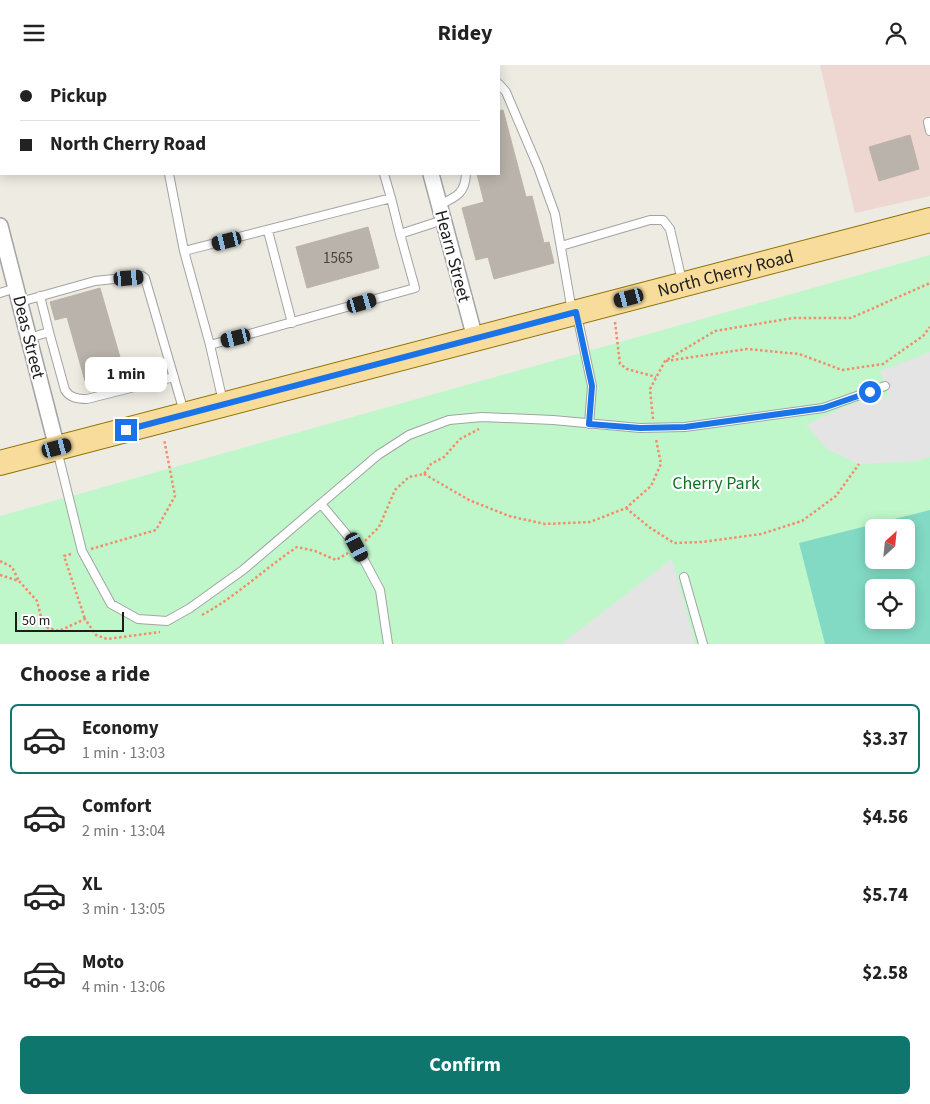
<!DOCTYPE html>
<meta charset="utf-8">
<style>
:root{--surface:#fff;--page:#f6f6f6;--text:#222;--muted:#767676;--line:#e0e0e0;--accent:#0f766e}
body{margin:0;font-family:"Source Sans 3",sans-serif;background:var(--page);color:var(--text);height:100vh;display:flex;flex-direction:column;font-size:19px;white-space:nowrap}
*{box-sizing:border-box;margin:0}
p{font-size:16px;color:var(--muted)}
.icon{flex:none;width:28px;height:28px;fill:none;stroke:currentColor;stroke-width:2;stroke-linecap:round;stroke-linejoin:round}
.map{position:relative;height:579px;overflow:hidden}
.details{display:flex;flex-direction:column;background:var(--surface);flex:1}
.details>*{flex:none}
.banner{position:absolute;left:0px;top:0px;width:500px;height:110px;box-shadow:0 2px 12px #0003;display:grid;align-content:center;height:110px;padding:0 20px;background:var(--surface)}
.needle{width:32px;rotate:27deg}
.tools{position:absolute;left:865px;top:454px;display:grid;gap:10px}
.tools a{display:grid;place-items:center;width:50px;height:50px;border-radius:8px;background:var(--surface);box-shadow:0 2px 12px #0003;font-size:25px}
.scale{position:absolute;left:15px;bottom:12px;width:109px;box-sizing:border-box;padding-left:5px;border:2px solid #1c1c1c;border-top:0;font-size:14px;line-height:18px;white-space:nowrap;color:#1c1c1c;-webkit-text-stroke:4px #fff;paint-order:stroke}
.end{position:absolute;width:22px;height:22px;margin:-11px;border:6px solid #1a73e8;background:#fff;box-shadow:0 0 0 2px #fff}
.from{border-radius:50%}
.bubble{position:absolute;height:35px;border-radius:8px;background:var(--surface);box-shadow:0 2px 12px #0003;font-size:16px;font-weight:700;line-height:35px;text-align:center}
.car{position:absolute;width:15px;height:30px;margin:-15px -8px;border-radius:6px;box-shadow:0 0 4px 1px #0007;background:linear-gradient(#222 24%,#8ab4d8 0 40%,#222 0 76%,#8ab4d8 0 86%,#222 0)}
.banner b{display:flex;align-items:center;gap:18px;height:48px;font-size:19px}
.banner b+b{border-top:1px solid var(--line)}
.banner i{width:12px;height:12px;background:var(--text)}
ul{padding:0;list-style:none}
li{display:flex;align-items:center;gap:15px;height:70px;margin:0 10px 8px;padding:0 10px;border:2px solid transparent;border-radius:8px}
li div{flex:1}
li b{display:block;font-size:19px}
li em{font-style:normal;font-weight:700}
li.current{border-color:var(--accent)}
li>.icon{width:45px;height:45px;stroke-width:1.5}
h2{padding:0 20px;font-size:22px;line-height:60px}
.button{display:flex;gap:10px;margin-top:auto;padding:10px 20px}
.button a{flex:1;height:58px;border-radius:8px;background:var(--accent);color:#fff;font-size:20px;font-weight:700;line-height:58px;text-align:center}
header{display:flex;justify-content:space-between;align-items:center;height:65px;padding:0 20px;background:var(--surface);font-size:22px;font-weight:700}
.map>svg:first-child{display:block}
.commercial{fill:#eed6d1}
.park{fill:#bff7cb;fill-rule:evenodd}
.pitch{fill:#82dac4;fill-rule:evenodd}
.parking{fill:#e4e4e4}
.building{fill:#b9b3ab;stroke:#beb3a5}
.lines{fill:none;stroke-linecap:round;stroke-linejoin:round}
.service-casing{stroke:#a3a3a3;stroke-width:10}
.minor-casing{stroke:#a3a3a3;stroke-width:18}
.primary-casing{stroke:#8f7305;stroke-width:26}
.path{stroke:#f48c6b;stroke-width:2.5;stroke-dasharray:2.5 2.5;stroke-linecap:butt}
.service{stroke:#fff;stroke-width:8}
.minor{stroke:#fff;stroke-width:15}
.primary{stroke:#f8dc9c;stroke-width:24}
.route{stroke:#1a73e8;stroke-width:6}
.labels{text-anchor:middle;stroke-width:4.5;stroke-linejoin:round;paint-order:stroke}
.number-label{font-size:15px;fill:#434240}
.street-label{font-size:18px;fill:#1c1c1c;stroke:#fff}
.park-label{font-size:18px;fill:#0f7525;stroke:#fff}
</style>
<header><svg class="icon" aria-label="menu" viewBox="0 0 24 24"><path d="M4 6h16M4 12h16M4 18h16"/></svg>Ridey<svg class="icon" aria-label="person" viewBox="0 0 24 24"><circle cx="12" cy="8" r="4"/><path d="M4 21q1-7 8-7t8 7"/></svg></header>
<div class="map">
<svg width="930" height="579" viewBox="0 0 930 579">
<rect width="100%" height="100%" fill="#edebe2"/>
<path class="commercial" d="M820 0H930V131L855 148Z"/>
<path class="park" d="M930 190V579H0V451ZM874 462H906V495H874ZM874 522H906V555H874Z"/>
<path class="pitch" d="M930 445V579H825L799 478ZM874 462H906V495H874ZM874 522H906V555H874Z"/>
<path class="parking" d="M930 287V392L918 396 859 399 827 384 806 360 849 340 889 331 880 306Z
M672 494 695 579H561Z"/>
<path class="building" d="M503 45 526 132 532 131 544 178 549 177 554 198 494 214 488 192 476 195 462 143 484 137 477 109H499V46Z
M910 70 919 104 879 116 869 82Z
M368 162 379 203 307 223 296 182Z
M100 223 124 306 85 316 67 252 55 255 50 237Z"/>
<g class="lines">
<defs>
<path id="service" d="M141 0V1
M372 0 373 1
M499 19 506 27 538 102 555 149 572 246
M930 57H928L930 66
M169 109 184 186 391 133 384 109
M391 133 400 169
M439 140C456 132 465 129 466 109
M268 166 292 258
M561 181 650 155H663L670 164 682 216
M184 186 210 280 223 337
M0 228 16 223
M20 237 95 216 142 211 145 213 184 347
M577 250 592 321 589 359
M49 267 65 325C70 333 78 334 87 334L174 312
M29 273 49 267 40 231
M210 280 415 223 400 169 443 155
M57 385 82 486 111 539 138 554 167 556 190 543 243 505 378 390 409 370 449 355 482 352 553 355 640 363 685 362 823 343 885 321
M321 439 357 482 380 525 388 579
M684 512 703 579"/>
<path id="minor" d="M402 0V1
M431 109 475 273
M0 161 57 383"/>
<g id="primary">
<path id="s1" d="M0 398 930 155"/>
</g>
</defs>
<use href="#service" class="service-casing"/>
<use href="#minor" class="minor-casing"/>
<use href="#primary" class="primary-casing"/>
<path class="path" d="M615 257 620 299 627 304 656 312
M666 296 747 284 799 289 842 305 883 299 923 271 930 262
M653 354 650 324 665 296 715 266 793 253H851L930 218
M424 409 469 435 509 451 545 459 590 457 626 443 651 421 661 399 656 374
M626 443 649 462 674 478 702 477 761 469 802 456 836 431 859 399
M365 476 379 462 395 425 409 412 424 409 431 399 444 392 460 374 479 364
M91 484 156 465 175 431 164 374
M71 489 64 491 85 554
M0 496 12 502 19 516
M0 510 19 516 37 536 42 556 48 563 59 566 85 554 96 570 107 574 160 567
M202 550C237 531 264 504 297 482L315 486 336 495 348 488"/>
<use href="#service" class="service"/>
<use href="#minor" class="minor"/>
<use href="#primary" class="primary"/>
</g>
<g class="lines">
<path class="route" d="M126 365 576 247 592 321 589 359 640 363 685 362 823 343 870 327"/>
</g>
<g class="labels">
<g class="number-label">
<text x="338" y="198">1565</text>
</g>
<g class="street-label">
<text transform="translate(453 191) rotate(75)" y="6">Hearn Street</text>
<text dy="6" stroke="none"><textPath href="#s1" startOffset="750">North Cherry Road</textPath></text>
<text transform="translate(29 272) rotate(76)" y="6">Deas Street</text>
</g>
<g class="park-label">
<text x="716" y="424">Cherry Park</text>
</g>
</g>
</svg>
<div class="tools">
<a><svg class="needle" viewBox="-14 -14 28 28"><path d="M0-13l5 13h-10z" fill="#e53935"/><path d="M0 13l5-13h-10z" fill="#767676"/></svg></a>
<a><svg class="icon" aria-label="locate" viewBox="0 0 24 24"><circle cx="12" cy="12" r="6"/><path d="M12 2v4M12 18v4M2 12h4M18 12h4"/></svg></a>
</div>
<div class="scale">50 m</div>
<i class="end from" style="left:870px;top:327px"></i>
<i class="end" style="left:126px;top:365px"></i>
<div class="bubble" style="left:85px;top:292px;width:82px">1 min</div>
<i class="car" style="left:227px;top:176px;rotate:256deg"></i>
<i class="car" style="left:129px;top:213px;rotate:85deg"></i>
<i class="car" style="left:629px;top:233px;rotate:255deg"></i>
<i class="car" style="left:362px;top:238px;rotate:74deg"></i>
<i class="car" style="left:236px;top:273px;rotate:256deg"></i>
<i class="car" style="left:57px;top:383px;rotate:75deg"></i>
<i class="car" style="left:357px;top:482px;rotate:152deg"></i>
<div class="banner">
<b><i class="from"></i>Pickup</b>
<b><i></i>North Cherry Road</b>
</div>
</div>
<section class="details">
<h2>Choose a ride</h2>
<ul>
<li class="current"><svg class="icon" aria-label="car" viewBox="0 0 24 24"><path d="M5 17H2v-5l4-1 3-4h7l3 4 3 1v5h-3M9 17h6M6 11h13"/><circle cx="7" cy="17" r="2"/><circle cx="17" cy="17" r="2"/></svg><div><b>Economy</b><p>1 min · 13:03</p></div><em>$3.37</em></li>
<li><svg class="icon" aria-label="car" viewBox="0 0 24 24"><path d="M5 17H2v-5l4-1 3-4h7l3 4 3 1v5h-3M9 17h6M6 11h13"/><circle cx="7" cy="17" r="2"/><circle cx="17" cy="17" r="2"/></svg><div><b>Comfort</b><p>2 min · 13:04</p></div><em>$4.56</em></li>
<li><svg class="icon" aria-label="car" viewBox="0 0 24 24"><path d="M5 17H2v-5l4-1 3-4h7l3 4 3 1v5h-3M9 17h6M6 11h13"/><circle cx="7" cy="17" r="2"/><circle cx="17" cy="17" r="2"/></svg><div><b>XL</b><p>3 min · 13:05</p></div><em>$5.74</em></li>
<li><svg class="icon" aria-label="car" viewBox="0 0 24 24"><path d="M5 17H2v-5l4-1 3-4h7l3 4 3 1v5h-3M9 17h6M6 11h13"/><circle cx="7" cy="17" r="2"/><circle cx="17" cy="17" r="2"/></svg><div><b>Moto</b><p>4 min · 13:06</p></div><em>$2.58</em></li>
</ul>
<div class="button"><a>Confirm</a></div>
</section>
